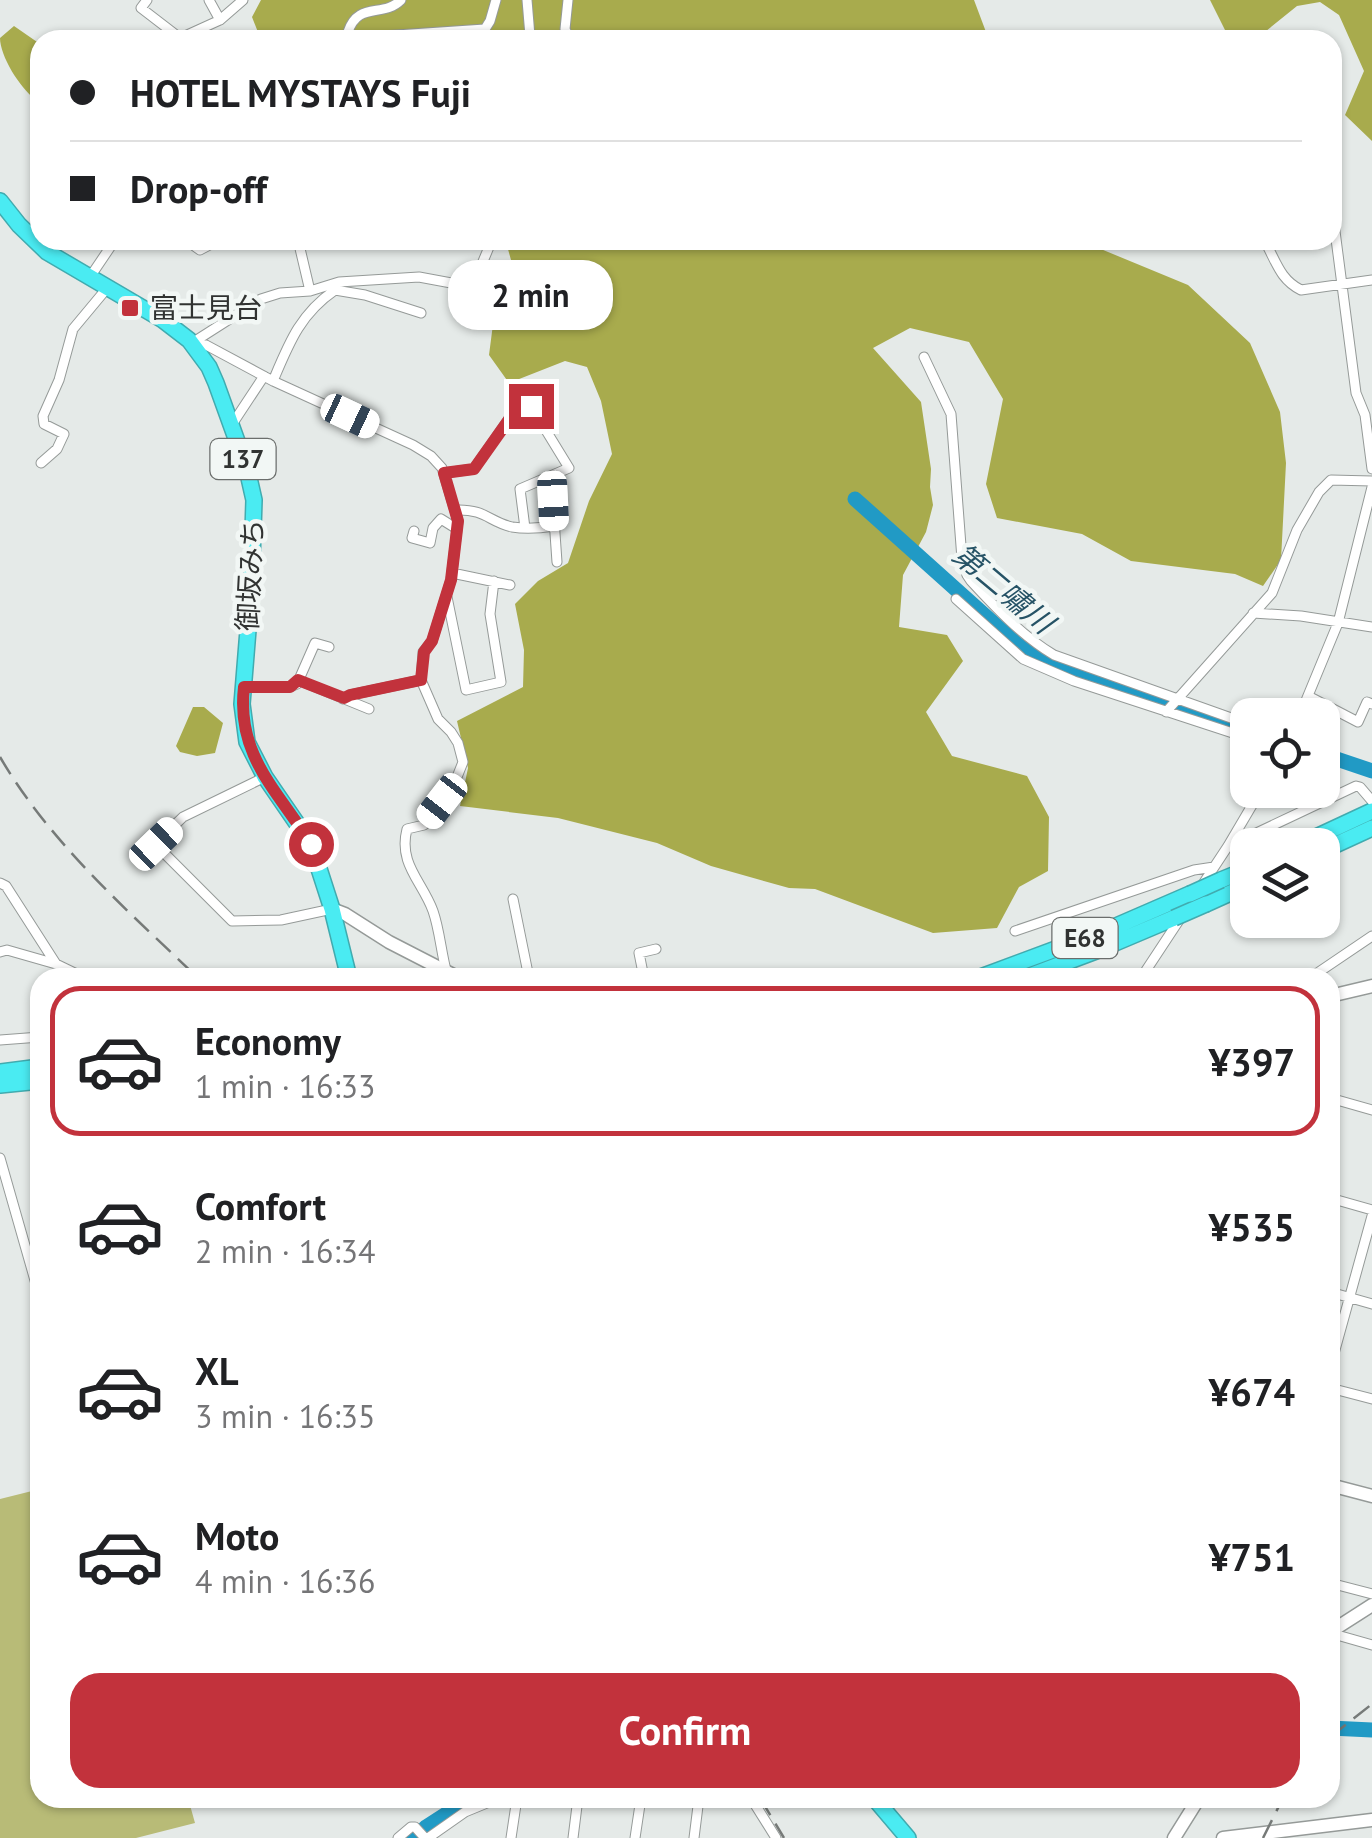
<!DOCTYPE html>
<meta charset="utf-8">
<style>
:root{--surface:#fff;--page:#f2f2f2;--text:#202124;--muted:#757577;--line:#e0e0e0;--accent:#c2323c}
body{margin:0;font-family:"PT Sans","Noto Sans JP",sans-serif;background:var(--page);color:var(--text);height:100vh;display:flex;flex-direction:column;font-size:38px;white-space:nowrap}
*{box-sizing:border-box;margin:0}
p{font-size:32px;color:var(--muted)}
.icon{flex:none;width:55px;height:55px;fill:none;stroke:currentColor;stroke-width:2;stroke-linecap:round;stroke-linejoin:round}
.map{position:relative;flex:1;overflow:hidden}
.details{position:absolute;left:30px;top:968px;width:1310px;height:840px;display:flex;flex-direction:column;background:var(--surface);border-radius:30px;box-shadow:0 2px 8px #0004}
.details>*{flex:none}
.hud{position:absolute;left:30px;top:30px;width:1312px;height:220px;border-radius:30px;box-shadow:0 2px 8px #0004;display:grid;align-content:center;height:220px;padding:0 40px;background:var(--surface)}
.buttons{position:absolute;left:1230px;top:698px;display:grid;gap:20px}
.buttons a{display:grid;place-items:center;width:110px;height:110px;border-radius:20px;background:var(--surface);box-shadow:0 2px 8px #0004;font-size:50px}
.end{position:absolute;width:45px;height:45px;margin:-22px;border:12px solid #c2323c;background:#fff;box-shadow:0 0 0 5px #fff}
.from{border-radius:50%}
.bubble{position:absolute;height:70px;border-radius:30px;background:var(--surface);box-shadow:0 2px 8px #0004;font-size:32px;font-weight:800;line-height:70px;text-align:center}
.car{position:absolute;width:30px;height:60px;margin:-30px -15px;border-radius:12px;box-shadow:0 0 8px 2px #0007;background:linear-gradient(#fff 24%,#345 0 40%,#fff 0 76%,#345 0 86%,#fff 0)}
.hud b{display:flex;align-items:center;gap:35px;height:95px;font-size:38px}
.hud b+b{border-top:2px solid var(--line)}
.hud i{width:25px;height:25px;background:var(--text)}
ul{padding:18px 0 0;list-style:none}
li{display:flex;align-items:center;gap:30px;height:150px;margin:0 20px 15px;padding:0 20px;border:5px solid transparent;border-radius:30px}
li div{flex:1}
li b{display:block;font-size:38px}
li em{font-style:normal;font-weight:800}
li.on{border-color:var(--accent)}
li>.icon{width:90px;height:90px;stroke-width:1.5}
.primary-button{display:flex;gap:20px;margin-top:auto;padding:20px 40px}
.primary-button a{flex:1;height:115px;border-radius:30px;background:var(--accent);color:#fff;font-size:40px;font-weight:800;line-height:115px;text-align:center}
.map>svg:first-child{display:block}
.green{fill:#b8bb77}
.forest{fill:#a8ab4d}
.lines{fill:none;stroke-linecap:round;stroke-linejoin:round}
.river{stroke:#219ac5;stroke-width:15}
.street-casing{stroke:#959a98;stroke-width:11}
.secondary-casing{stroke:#959a98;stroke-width:15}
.highway-casing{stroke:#41abaf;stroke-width:18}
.street{stroke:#fff;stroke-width:9}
.secondary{stroke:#fff;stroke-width:12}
.highway{stroke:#4aebf2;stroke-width:15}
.rail{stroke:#767a78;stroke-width:2.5;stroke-dasharray:20 10;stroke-linecap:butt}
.highway-bridge-casing{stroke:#41abaf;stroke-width:18;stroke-linecap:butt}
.highway-bridge{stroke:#4aebf2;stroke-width:15}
.route{stroke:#c2323c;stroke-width:12}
.poi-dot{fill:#c2323c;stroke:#f2f7f5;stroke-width:4}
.labels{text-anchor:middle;stroke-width:9;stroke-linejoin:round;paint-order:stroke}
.shield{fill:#f2f7f5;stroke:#6b6e6c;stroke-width:2.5}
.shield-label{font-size:25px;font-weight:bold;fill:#313332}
.poi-label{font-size:28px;fill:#313332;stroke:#f2f7f5;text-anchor:start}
.street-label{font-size:28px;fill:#313332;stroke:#f2f7f5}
.water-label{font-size:30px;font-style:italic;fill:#265366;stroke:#f2f7f5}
</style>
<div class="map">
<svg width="1372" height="1838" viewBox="0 0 1372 1838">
<rect width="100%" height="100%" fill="#e5eae8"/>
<path class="green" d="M40 1489V1798H188L195 1823 136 1838H0V1499Z"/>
<path class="forest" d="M261 0H974L989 40H261L252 17Z
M1210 0H1372V141L1345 115 1364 71 1339 15 1320 2 1297 6 1255 40H1230Z
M14 26 40 44V92L35 99C20 88 0 56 0 38Z
M503 240H1079L1188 285 1250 343 1280 412 1286 463 1281 560 1263 586 1235 574 1131 561 1082 534 997 518 986 484 1003 399 969 342 910 328 873 348 921 402 931 469 930 487 933 505 926 532 903 575 899 627 947 635 963 661 926 712 952 756 1027 776 1049 817 1048 871 1019 887 997 928 933 933 815 889 789 888 711 866 657 843 558 818 460 806 468 768 457 721 523 687 524 650 515 604 538 581 568 563 589 501 612 454 601 401 587 367 565 361 509 383 489 355 496 301 511 260 506 242Z
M193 707H204L223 723 215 753 197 756 180 752 176 746Z"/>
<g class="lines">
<path class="river" d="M855 499 1018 645C1087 690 1172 702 1248 728
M1322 754 1372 771
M1330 1728 1372 1730
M414 1838 426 1827 471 1798"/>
<defs>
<path id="street" d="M147 0 141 8 180 38
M209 0 220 20
M401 0C383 18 358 1 348 32L352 38 485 29 490 21 496 0
M527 0 530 36 532 40
M568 0 565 29 570 40
M176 40 220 20 243 0
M1332 208 1356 393 1365 415 1372 469
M186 240 200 250 219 240
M298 240 310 291
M1264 240C1276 260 1279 279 1301 290L1372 280
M90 277 115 240
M924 357 951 414 962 559 967 575 971 581C996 608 1022 636 1054 655L1248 724
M273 381C289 343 300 314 335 290L365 295 421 313
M231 426 264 376
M41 463 57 449 64 434 44 424 43 416 59 380 73 329 108 287
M444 473 474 469 513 413 553 395
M551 476 557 562
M456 510C486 509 489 522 512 527 525 529 541 528 554 526
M525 528 520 489 569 468 531 406
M414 531 412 538 430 543 433 528 441 519 457 529
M452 573 510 585
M447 597 466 690 501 682 490 614 494 581
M956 599 1023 659 1074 681 1248 738
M1253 613 1301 616 1372 627
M298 680 369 709
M245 687H290L297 684 315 643 329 647
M1308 696 1358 722 1367 702 1372 704
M343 699 350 695 421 680
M1166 712 1272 593 1297 530 1319 492 1331 480 1372 481
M1300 715 1338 623 1372 487
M265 777 183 817 155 844 232 921 281 920 332 909
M1231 845 1356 786 1360 787 1372 801
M0 883 6 886 56 964
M513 899 529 978
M1015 931 1194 870 1214 867
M0 952 7 950 56 964 85 978
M447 974C441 953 440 931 433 911 422 881 398 864 407 829L424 825 442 801 457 777 463 762 458 743 451 732 438 719 421 680 423 652 432 641 451 580 458 521 442 468 431 456 413 445 273 381 206 345 192 343 261 299 280 293 310 291 339 282 419 277 462 285 479 271 489 247 476 240
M644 978 639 953 656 949
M708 978V974
M1141 978 1228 846 1261 790
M1310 978 1372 936
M0 1040 40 1037
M1330 1098 1372 1110
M0 1158 40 1298
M1330 1198 1372 1210
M1330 1292 1372 1304
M1330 1368 1372 1216
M1330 1388 1372 1399
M1330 1583 1372 1594
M1330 1633 1372 1645
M751 1798 776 1838
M398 1838 411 1827H415L425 1838
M428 1838 465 1812 499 1798
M511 1838 517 1798
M573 1838 578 1798
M635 1838 641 1798
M694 1838 699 1798"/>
<path id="secondary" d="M332 909 345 914 389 942 459 978
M1330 996 1372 986
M1330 1485 1372 1496
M1330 1632 1372 1605
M1174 1838 1199 1798
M1223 1838 1372 1820"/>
<path id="highway" d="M0 201 19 225 47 252 163 320 189 340 209 367 216 383 247 469 254 500 251 593 242 704 247 742 265 777 311 844 332 909 349 978
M1299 845 1372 811
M1322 851 1372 828
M1221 880 1248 869
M1206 904 1248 885
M978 978 1107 930 1190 894
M1024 978 1096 951 1174 918
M0 1072 40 1067
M0 1085 40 1081
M874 1798 908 1838"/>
</defs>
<use href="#street" class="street-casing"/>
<use href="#secondary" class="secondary-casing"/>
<use href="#highway" class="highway-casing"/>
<use href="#street" class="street"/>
<use href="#secondary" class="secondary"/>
<use href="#highway" class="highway"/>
<path class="rail" d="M0 757C51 844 126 909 198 978
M1330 1737 1372 1704
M760 1798 784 1838
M1263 1838 1283 1798"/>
<defs>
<path id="highway-bridge" d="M1190 894 1221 880
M1174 918 1206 904"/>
</defs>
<use href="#highway-bridge" class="highway-bridge-casing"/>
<use href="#highway-bridge" class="highway-bridge"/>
</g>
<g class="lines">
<path class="route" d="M311 844C278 791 236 756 244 687H290L298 680 344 698 350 695 421 680 424 652 432 641 451 580 458 521 444 473 474 469 513 414 531 406"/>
</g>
<rect class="poi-dot" x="120" y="298" width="20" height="20" rx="5"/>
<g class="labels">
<g class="shield">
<rect x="210.5" y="439" width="65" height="40" rx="8"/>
<rect x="1052.5" y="918" width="65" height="40" rx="8"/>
</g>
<g class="shield-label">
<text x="243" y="468">137</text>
<text x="1085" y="947">E68</text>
</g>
<g class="poi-label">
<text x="150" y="318">富士見台</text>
</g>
<g class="street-label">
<text transform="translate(250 575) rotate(-87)" y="10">御坂みち</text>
</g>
<g class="water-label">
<text transform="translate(1003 589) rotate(40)" y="10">第二嘯川</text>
</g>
</g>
</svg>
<div class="buttons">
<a><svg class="icon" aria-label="locate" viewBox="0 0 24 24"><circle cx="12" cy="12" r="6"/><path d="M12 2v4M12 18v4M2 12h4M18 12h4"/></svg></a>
<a><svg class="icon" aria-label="layers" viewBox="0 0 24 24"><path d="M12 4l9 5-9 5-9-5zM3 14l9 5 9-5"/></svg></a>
</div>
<i class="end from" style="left:311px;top:844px"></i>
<i class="end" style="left:531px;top:406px"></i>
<div class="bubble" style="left:448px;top:260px;width:165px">2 min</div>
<i class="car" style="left:350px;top:416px;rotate:115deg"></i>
<i class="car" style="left:553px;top:501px;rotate:177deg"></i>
<i class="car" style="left:442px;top:801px;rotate:218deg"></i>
<i class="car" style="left:156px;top:844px;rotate:46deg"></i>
<div class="hud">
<b><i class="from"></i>HOTEL MYSTAYS Fuji</b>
<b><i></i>Drop-off</b>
</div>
<section class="details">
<ul>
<li class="on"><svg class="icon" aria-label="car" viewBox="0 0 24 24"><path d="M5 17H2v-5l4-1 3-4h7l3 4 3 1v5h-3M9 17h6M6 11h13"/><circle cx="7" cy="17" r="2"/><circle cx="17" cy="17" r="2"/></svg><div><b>Economy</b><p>1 min · 16:33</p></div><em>¥397</em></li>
<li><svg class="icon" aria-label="car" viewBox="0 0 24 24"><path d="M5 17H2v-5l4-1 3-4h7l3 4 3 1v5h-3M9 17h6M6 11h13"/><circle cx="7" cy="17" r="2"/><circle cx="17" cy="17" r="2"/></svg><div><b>Comfort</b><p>2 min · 16:34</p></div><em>¥535</em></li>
<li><svg class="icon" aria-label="car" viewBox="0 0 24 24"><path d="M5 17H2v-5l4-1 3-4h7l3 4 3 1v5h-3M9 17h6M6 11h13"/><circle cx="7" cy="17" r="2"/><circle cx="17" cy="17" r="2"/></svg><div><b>XL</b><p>3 min · 16:35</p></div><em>¥674</em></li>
<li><svg class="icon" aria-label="car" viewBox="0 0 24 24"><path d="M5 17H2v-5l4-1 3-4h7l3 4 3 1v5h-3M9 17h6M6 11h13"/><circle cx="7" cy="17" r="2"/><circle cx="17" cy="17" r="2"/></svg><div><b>Moto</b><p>4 min · 16:36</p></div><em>¥751</em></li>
</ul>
<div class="primary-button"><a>Confirm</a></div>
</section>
</div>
